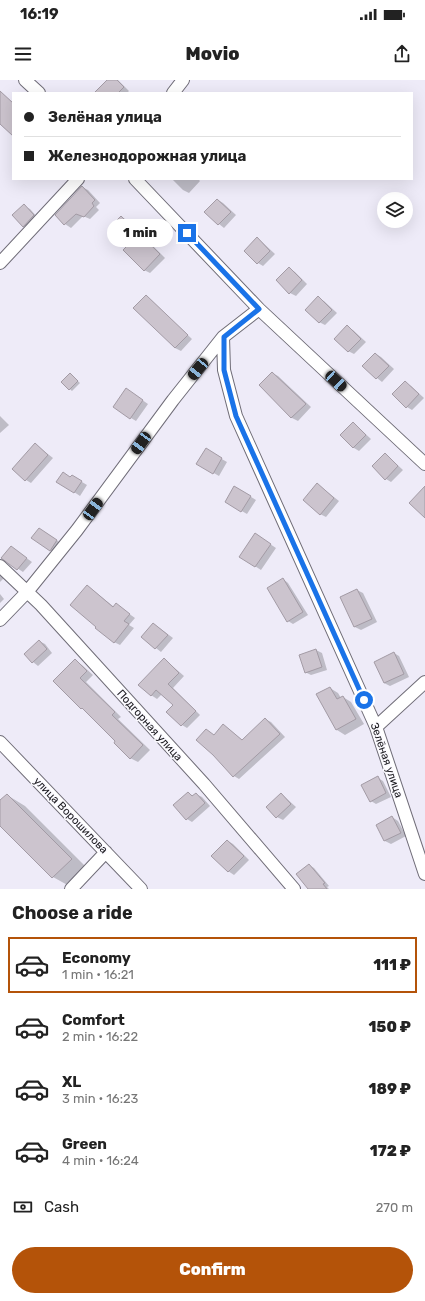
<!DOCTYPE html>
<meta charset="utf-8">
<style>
:root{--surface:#fff;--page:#f2f2f2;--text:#222;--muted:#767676;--line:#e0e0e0;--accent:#b45309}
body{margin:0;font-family:Rubik,sans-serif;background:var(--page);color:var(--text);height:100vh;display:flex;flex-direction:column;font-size:15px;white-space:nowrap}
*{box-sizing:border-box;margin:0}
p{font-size:13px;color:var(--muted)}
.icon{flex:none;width:22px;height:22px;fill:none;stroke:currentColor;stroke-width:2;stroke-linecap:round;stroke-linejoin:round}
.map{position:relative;height:809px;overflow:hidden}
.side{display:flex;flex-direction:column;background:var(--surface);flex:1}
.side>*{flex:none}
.guide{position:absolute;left:12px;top:12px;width:401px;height:88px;border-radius:0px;box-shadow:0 4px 16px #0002;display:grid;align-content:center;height:88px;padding:0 12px;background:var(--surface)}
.controls{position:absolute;left:377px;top:112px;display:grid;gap:8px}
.controls a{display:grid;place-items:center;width:36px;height:36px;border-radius:50%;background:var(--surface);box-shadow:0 4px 16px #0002;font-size:20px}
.end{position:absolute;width:18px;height:18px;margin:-9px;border:5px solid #1a73e8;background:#fff;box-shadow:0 0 0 2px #fff}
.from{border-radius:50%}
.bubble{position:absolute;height:28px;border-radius:14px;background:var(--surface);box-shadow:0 4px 16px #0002;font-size:13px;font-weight:800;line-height:28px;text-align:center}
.car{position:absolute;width:12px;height:24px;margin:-12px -6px;border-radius:5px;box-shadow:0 0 3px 1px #0007;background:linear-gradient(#222 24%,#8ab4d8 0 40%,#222 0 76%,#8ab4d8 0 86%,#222 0)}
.guide b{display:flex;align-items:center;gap:14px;height:38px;font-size:15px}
.guide b+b{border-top:1px solid var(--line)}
.guide i{width:10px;height:10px;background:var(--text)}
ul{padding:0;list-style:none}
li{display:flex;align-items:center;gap:12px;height:56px;margin:0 8px 6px;padding:0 4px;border:2px solid transparent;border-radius:0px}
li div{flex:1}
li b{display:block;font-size:15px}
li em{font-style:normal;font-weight:800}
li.selected{border-color:var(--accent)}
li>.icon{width:36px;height:36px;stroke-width:1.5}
h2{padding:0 12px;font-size:18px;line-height:48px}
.pay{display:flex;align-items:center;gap:10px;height:44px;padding:0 12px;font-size:15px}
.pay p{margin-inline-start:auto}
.button{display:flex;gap:8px;margin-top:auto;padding:8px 12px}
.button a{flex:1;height:46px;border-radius:24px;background:var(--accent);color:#fff;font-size:16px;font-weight:800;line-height:46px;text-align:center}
.status{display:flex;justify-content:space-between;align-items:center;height:28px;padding:0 20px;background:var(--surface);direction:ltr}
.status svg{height:11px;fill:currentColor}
header{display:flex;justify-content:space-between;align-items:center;height:52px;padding:0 12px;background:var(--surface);font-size:18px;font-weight:800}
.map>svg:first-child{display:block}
.shadow{fill:#0003}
.building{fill:#ccc4ce;stroke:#a39ba5}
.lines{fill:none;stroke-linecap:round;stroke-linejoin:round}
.minor-casing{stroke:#6f6c77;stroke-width:14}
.minor{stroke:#fff;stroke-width:12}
.route{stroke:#1a73e8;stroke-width:5}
.labels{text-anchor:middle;stroke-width:3;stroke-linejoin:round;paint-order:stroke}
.street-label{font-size:11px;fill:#1a191e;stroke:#fbfaff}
</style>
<div class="status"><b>16:19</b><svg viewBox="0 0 49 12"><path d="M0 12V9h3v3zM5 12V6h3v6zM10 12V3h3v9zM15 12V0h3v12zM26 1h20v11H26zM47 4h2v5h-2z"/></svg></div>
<header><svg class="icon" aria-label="menu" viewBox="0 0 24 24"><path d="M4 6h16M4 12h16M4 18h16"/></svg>Movio<svg class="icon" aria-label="share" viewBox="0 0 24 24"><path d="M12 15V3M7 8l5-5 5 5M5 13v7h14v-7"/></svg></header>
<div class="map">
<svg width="425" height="809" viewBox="0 0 425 809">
<rect width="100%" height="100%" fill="#eeebf8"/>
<path class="shadow" d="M108 0H118L129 11 127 13H95Z
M172 99H198L200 101 189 113 183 110Z
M82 107 88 110 100 123 96 127 99 130 90 139 83 136 71 148 65 144 56 135Z
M218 120 223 123 236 135 224 148 219 144Z
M24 126 30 129 39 139 29 149 24 146 14 135Z
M121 137 127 140 165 178 150 193 144 190 128 167Z
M257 158 262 162 275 174 263 186 258 183Z
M289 188 295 192 307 204 296 216 290 213Z
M146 217 151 220 192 259 181 271 175 268Z
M318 218 324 221 337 233 325 245 319 242Z
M347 247 353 250 366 262 354 274 348 271Z
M376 274 381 277 394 289 382 302 377 298Z
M272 293 278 296 311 327 298 341 292 338 260 305Z
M70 294 80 303 72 311 62 302Z
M406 303 411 306 424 318 412 330 407 327Z
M132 313 148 324 136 341 131 338Z
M0 336 9 345 0 353Z
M353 343 358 347 371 359 359 371 354 368 341 355Z
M35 364 53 378 31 403 26 400Z
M206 370 227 382 219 396 198 384Z
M385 374 390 378 403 390 391 402 386 399Z
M72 396 87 405 80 416 74 412 71 398Z
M317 404 339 421 326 437 320 434Z
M235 407 256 420 247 434 226 422Z
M45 452 62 464 56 473 50 470Z
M261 458 276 468 261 490 241 477Z
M11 467 32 482 23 492 2 478Z
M0 494 4 498 0 502Z
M283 499 288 503 308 535 293 544 288 541Z
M87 506 93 510 114 527 121 528 135 538 129 545 134 548 120 565 114 562Z
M357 510 363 513 377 542 361 550 355 547 341 518Z
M0 514 4 519 0 523Z
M154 544 173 558 161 572 142 557Z
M39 561 45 564 52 573 38 586 33 582 25 574Z
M316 570 322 573 327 590 311 595 305 592Z
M394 573 399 576 409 597 390 606 384 603Z
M75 580 82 585 93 595 86 602 121 637 118 639 150 670 138 682 130 678 88 632 81 628Z
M164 580 169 583 184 596 173 608 200 635 187 648 182 645 174 625 162 614 157 619 151 615Z
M330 608 338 613 341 618 343 617 351 622 364 644 345 655 337 650 317 615Z
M265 639 271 642 285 657 239 699 234 696 223 645 229 649 243 661Z
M378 698 383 701 391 717 376 724 371 721Z
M188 713 194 716 196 714 202 717 210 726 192 742 187 739Z
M281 714 286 718 296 727 283 740 277 737 268 727Z
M7 715 25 726 89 790 71 807 53 797 0 744V722Z
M392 737 398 741 406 756 391 764 385 761 377 745Z
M228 761 233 764 249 780 234 795 228 791Z
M309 785 314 788 329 806 327 807 329 809H309Z"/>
<path class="building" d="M107 0H117L124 7 118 13H94Z
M0 11 13 23V56L0 44Z
M82 106 95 120 92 123 94 126 84 137 76 134 64 145 55 135Z
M217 119 231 132 218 145 204 132Z
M24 124 34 135 23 147 12 135Z
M121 136 160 174 144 191 123 170 126 167 108 149Z
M257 157 270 171 257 184 244 171Z
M289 187 302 200 289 214 276 200Z
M146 215 188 255 175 268 133 228Z
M318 216 332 230 319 243 305 230Z
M347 245 361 259 348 272 334 259Z
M375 273 389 286 376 299 362 286Z
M272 292 306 324 291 338 259 305Z
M70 293 78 301 69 310 61 302Z
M405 301 419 314 406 328 392 314Z
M126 308 143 320 130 339 113 327Z
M353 342 366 355 353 368 340 355Z
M35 363 48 375 25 401 12 389Z
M206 368 222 378 213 394 196 384Z
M385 373 398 386 385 400 372 386Z
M63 392 70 397 72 395 82 401 74 413 56 402Z
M317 403 334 418 320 435 303 420Z
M234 406 251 416 241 432 225 422Z
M425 406V438L409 423Z
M39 448 57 460 50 471 31 458Z
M255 453 271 464 255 487 239 477Z
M11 466 27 478 17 490 1 478Z
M283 498 303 532 287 542 267 508Z
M87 505 113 527 116 523 130 534 124 541 129 544 114 563 95 548 96 547 70 525Z
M357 509 372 539 354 547 340 517Z
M153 543 168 555 155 569 141 557Z
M39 560 47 569 32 583 24 574Z
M316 569 322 587 305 593 299 575Z
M394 572 404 594 384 603 374 582Z
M164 578 179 593 168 604 196 631 181 646 166 632 173 625 156 610 151 616 138 605Z
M75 579 87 591 80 598 115 632 112 635 143 665 130 679 114 663 115 661 82 628 81 629 53 601Z
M330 607 337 619 343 616 356 639 336 650 316 614Z
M265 638 280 654 233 697 213 675 196 660 206 649 214 655 223 644 242 660Z
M378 696 386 713 370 722 361 705Z
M188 712 192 716 196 713 205 723 186 740 173 725Z
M281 713 291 724 276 738 266 727Z
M7 714 72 779 52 798 0 746V720Z
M392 736 401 753 384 761 376 745Z
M227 760 244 776 228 792 211 776Z
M309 784 325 803 323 804 327 809H308L296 794Z"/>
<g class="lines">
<defs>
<path id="minor" d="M25 0 39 13
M173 13 183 0
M135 99 259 229 425 384
M0 183 78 99
M223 257 224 290 236 336 376 647 425 794
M0 486 41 525 204 704 294 809
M0 540 27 512 77 450 173 320 223 257 259 229
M376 647 425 602
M0 662 141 809
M71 809 106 772"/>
</defs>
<use href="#minor" class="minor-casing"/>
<use href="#minor" class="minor"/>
</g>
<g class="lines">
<path class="route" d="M187 153 259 229 224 257V290L236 336 364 620"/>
</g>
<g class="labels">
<g class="street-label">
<text transform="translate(150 645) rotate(48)" y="4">Подгорная улица</text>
<text transform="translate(387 680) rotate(71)" y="4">Зелёная улица</text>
<text transform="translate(71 735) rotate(46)" y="4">улица Ворошилова</text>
</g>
</g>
</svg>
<div class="controls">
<a><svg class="icon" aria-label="layers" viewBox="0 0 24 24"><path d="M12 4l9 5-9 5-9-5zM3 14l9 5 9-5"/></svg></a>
</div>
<i class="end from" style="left:364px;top:620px"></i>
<i class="end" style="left:187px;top:153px"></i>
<div class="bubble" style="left:107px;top:139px;width:66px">1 min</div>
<i class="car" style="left:198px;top:289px;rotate:219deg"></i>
<i class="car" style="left:336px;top:301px;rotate:133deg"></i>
<i class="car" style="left:141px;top:363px;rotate:216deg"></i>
<i class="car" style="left:93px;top:429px;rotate:36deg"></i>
<div class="guide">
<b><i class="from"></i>Зелёная улица</b>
<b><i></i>Железнодорожная улица</b>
</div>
</div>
<section class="side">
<h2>Choose a ride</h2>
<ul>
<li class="selected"><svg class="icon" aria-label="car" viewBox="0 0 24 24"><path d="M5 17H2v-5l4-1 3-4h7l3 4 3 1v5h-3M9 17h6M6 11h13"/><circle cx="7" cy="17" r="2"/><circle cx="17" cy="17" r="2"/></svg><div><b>Economy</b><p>1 min · 16:21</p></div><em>111 ₽</em></li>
<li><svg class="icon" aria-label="car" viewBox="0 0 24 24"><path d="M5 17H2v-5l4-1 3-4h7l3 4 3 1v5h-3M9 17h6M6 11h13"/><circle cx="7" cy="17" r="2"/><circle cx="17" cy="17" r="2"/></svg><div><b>Comfort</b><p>2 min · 16:22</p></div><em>150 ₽</em></li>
<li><svg class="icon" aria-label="car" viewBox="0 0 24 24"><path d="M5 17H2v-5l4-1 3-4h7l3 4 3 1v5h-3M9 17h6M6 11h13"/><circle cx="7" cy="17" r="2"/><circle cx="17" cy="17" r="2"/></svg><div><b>XL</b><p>3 min · 16:23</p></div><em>189 ₽</em></li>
<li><svg class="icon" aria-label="car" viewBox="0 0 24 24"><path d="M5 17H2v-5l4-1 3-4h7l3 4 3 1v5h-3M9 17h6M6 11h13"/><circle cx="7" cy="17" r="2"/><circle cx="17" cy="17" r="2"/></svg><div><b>Green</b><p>4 min · 16:24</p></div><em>172 ₽</em></li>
</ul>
<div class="pay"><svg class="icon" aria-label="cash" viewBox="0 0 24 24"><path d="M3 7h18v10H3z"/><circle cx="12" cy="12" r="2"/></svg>Cash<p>270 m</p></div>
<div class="button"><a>Confirm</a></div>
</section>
